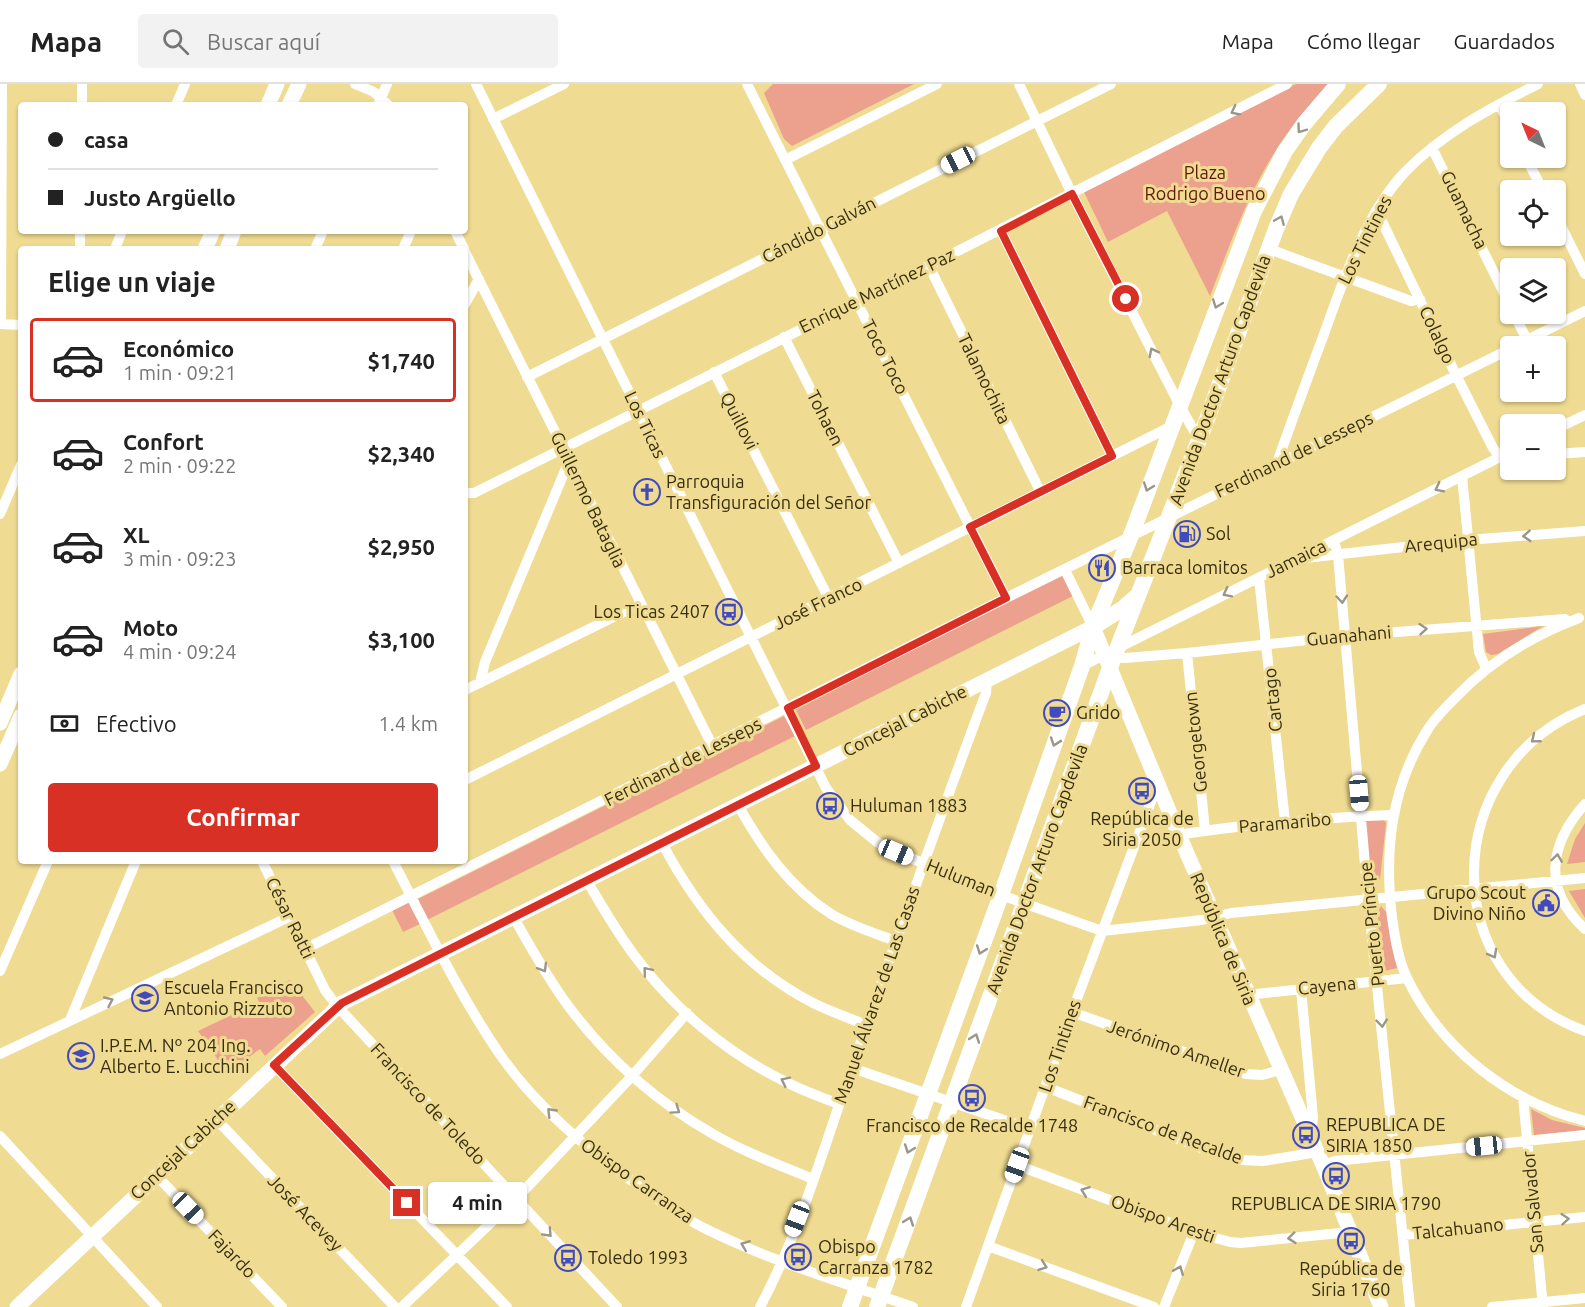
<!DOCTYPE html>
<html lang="es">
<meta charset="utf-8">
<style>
:root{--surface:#fff;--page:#f2f2f2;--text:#222;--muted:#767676;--line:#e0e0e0;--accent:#d93025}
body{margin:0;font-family:Ubuntu,sans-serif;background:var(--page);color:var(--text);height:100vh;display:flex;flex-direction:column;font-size:22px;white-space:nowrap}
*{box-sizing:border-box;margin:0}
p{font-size:20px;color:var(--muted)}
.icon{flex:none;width:33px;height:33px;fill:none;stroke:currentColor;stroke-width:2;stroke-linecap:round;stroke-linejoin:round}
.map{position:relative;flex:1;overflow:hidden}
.side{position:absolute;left:18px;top:162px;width:450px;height:618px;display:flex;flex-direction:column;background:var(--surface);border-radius:6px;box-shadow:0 2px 4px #0004}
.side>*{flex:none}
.banner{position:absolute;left:18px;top:18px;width:450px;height:132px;border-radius:6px;box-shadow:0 2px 4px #0004;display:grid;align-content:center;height:132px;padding:0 30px;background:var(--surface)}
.needle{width:39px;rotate:317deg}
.buttons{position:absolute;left:1500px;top:18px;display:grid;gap:12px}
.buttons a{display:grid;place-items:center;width:66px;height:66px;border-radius:6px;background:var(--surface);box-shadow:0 2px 4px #0004;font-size:30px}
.end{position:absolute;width:27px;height:27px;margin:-14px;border:8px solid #d93025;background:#fff;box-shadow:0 0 0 3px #fff}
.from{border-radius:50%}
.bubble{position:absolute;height:42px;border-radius:6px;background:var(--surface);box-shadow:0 2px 4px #0004;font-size:20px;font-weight:700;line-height:42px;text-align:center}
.car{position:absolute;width:18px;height:36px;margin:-18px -9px;border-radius:8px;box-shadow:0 0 4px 2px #0007;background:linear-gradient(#fff 24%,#345 0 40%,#fff 0 76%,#345 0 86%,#fff 0)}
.banner b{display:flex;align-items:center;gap:21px;height:57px;font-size:22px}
.banner b+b{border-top:2px solid var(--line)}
.banner i{width:15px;height:15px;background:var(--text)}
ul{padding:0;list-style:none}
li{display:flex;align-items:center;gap:18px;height:84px;margin:0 12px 9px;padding:0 18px;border:3px solid transparent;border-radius:6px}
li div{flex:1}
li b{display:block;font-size:22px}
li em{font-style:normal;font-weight:700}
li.active{border-color:var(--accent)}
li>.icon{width:54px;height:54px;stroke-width:1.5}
h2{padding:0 30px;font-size:27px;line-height:72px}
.pay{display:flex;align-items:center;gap:15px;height:66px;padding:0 30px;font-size:22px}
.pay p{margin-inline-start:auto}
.action{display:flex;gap:12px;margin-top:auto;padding:12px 30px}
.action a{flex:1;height:69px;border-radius:6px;background:var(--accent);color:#fff;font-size:24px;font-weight:700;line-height:69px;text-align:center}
header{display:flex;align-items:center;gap:36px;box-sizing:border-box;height:84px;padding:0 30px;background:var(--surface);border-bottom:2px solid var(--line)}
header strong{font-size:28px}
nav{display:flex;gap:33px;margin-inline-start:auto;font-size:21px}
.search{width:420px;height:54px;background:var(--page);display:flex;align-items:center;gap:15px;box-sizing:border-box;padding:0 21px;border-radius:6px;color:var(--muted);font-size:22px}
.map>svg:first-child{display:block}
.green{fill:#eca08e}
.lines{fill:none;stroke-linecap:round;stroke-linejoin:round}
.street{stroke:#fff;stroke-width:10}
.secondary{stroke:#fff;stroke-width:15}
.primary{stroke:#fff;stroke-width:16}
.oneway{stroke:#9b9688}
.route{stroke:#d93025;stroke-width:8}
.labels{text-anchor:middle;stroke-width:6;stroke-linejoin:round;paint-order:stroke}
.park-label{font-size:18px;fill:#611707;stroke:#f0db92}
.street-label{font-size:18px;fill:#372e10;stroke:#f0db92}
.poi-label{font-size:18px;fill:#372e10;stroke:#f0db92;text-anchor:start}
</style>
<header>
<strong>Mapa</strong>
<div class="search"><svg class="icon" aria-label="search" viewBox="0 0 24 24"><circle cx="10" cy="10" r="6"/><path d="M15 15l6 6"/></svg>Buscar aquí</div>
<nav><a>Mapa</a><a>Cómo llegar</a><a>Guardados</a></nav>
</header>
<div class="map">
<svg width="1585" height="1223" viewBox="0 0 1585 1223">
<rect width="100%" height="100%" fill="#f0db92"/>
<path class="green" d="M773 0H914L792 62 784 55 764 9Z
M1296 0H1328C1315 15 1301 30 1290 46 1253 95 1232 155 1210 212L1167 127 1108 158 1084 108Z
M1061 489 1073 512 806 646 796 626Z
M1543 542 1498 570 1491 571 1486 568 1483 550Z
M784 632 795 652 427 836 418 815Z
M1365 736H1384L1386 739 1380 796 1369 797Z
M1585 739V778L1567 780 1575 755Z
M1585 805V834L1569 807Z
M409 818 420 840 403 848 392 826Z
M1381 822 1386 828 1397 884 1380 888 1378 828Z
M290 896 315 928 265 972 260 965 227 989 198 947 259 918 257 914Z
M1531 1025 1552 1036 1585 1044V1046L1534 1051Z"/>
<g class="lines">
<path class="street" d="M355 0 374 8 388 21
M476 0 826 704 850 736 877 758 896 768 1001 811 1102 847 1202 836 1231 829 1585 794
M747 0 1006 514
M1019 0 1072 110 1179 320 1199 356
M1580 0 1585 11
M1499 20 1510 42
M82 21V0
M176 21 185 0
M378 21 387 0
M493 35 564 0
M1432 64 1510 221
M1526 74 1543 106
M785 76 937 0
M1377 127 1456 291 1493 364 1500 373 1507 374
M1556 132 1585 190
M455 147 464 165
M1001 147 1112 372
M80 165V147
M115 165 122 147
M315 165 323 147
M403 165 411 147
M1269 165 1411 217 1420 215
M465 168 713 663
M929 182 1040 407
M465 220 479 195
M1514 230 1527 256
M0 240 21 241
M1 240 2 0
M784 253 899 479
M1515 262 1585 227
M714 288 829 515
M527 293 1111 0
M1556 345 1585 331
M1556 370 1585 368
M1277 379C1292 336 1308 293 1324 250 1344 195 1364 132 1405 88 1443 49 1490 24 1538 0
M1462 392 1479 568 1486 584
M465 409H474C745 274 1017 138 1287 0
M0 430 21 381
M1334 457 1338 471 1368 815 1410 1223
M1305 474 1467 456 1585 447
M1065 486 1093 543
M1259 494 1285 738
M1579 534C1531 552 1489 578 1454 615 1445 624 1435 634 1428 645 1391 703 1384 766 1392 833 1395 854 1398 875 1407 894 1441 965 1509 1018 1585 1037
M1187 569 1205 746
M1114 573 1125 574 1187 569 1345 552 1565 535
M1082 582 1510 368
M480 599 485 578 569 377
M465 606 640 520
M1585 625C1440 683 1434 893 1585 947
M465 696 1170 343
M1585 720C1549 760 1542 806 1585 845
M738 721C762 764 789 803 831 830 851 842 874 849 896 857
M1179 751C1211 745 1243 742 1276 739 1315 735 1354 732 1393 731
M662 759C698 827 745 885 815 920 832 928 849 934 866 941
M262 777 325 906 337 922 617 1223
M393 777C427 843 459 911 501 972 537 1023 586 1064 636 1100 659 1117 683 1134 708 1146 773 1178 845 1199 913 1223
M587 797C602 822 616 847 634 871 672 923 725 968 784 997 801 1006 820 1013 839 1020
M514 834C531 864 548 895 569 923 608 975 657 1018 713 1050 744 1068 779 1081 813 1095
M305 865 1006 514 1510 265
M0 887 48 777
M1301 905 1313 1033 1311 1052
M1247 911 1407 894
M1072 928 1246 990 1262 991 1280 986
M70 936 136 777
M0 970 289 833
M274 981 507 1223
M852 984 1030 1045
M1046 1003 1204 1065 1240 1076 1263 1077 1318 1068
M1523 1013 1543 1223
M216 1035 395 1223
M0 1052 157 1223
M1017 1081 1194 1148 1230 1158 1241 1159 1350 1148
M1323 1081 1335 1077 1585 1051
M156 1091 282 1223
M1403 1151 1585 1133
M988 1162 1154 1223
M402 1223 516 1115 632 992 687 929
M760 1223C800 1148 826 1057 854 977 897 854 940 731 986 609L987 596
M966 1223 1072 928 1152 715 1160 705
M1164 1223 1194 1148
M1492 1223 1585 1214"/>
<path class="secondary" d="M268 21 277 0
M289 21 299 0
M205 165 213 147
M227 165 234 147
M0 639 21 590
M0 680 21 632
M17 1223 342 919 1093 543 1179 751 1323 1081 1381 1223"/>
<path class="primary" d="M1093 543 1122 525 1137 512
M850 1223 1001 811 1082 582 1093 543 1130 454 1254 127 1285 67 1304 40 1338 0
M877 1223 1114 573 1206 338 1276 145 1291 110 1319 64 1336 42 1379 0"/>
</g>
<defs><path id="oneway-chevron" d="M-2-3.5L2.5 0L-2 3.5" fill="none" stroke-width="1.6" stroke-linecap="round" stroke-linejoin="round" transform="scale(1.5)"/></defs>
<g class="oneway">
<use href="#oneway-chevron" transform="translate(1235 27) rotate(153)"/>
<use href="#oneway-chevron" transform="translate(1301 45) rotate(126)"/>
<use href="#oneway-chevron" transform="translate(1280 136) rotate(-67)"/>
<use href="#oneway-chevron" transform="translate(1217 220) rotate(111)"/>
<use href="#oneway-chevron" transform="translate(1153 268) rotate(-117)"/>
<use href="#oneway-chevron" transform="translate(1148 403) rotate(110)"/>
<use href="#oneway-chevron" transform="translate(1439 404) rotate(153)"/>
<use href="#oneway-chevron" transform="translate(1527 452) rotate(176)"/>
<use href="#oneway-chevron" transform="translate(1227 509) rotate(153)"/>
<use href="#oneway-chevron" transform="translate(1342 515) rotate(85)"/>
<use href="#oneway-chevron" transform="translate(1423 545) rotate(-5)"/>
<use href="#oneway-chevron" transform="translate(1535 655) rotate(141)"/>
<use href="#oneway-chevron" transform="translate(1055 658) rotate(109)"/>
<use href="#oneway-chevron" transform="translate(1557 774) rotate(-82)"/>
<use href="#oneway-chevron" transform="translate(981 866) rotate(110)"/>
<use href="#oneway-chevron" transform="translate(1493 870) rotate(61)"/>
<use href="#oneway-chevron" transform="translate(543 884) rotate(59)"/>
<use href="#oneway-chevron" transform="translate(647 887) rotate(-130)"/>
<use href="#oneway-chevron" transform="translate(109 917) rotate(-25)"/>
<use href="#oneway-chevron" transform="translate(1382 939) rotate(84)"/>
<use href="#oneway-chevron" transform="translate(975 954) rotate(-70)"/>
<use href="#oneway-chevron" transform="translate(785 997) rotate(-154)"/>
<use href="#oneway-chevron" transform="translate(676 1026) rotate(35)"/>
<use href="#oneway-chevron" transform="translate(551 1028) rotate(-134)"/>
<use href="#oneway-chevron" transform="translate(909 1065) rotate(110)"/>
<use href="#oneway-chevron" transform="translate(1085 1107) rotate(-159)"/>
<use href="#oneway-chevron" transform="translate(1565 1135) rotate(-5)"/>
<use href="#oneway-chevron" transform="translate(909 1137) rotate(-70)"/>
<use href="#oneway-chevron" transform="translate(548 1149) rotate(47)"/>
<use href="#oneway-chevron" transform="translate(1292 1154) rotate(174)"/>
<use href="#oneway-chevron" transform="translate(745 1161) rotate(-158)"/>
<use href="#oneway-chevron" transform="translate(1043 1182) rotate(20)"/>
<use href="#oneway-chevron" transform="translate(1179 1186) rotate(-68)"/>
</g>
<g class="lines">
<path class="route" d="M407 1119 274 981 342 919 816 682 788 624 1006 514 970 443 1112 372 1001 147 1072 110 1126 215"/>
</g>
<defs>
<symbol id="church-ring" viewBox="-11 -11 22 22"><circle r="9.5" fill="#f0db92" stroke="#414bbf" stroke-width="1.5"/><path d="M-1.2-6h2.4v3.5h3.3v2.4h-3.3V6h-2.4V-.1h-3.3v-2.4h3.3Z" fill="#414bbf"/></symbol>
<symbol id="fuel-ring" viewBox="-11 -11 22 22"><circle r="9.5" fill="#f0db92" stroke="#414bbf" stroke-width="1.5"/><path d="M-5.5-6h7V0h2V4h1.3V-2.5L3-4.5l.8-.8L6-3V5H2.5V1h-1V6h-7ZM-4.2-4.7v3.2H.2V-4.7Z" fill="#414bbf"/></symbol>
<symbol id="restaurant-ring" viewBox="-11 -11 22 22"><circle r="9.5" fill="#f0db92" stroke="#414bbf" stroke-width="1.5"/><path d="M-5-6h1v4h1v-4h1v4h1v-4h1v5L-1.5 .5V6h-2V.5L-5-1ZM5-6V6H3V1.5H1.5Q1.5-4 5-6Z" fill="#414bbf"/></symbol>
<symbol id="bus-ring" viewBox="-11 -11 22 22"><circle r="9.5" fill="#f0db92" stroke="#414bbf" stroke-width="1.5"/><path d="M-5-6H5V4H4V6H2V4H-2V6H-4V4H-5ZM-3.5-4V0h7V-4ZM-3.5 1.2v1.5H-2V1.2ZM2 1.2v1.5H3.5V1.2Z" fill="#414bbf"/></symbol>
<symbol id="cafe-ring" viewBox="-11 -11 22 22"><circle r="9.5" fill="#f0db92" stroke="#414bbf" stroke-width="1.5"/><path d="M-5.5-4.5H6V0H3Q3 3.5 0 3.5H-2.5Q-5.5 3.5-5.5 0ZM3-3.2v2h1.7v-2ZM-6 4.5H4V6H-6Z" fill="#414bbf"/></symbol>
<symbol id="civic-ring" viewBox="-11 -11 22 22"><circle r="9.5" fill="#f0db92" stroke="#414bbf" stroke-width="1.5"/><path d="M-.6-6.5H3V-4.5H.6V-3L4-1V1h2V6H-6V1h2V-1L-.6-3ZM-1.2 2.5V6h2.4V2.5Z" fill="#414bbf"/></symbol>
<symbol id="school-ring" viewBox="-11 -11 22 22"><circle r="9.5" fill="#f0db92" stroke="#414bbf" stroke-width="1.5"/><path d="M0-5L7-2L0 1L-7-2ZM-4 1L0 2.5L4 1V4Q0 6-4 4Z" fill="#414bbf"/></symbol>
<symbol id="university-ring" viewBox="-11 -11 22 22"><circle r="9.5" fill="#f0db92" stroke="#414bbf" stroke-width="1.5"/><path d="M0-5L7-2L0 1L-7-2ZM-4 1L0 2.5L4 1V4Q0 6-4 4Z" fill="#414bbf"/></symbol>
</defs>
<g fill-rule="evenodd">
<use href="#church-ring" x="632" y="393" width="30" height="30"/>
<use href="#fuel-ring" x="1172" y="435" width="30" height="30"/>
<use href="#restaurant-ring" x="1087" y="469" width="30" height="30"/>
<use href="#bus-ring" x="714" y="513" width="30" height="30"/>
<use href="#cafe-ring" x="1042" y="614" width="30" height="30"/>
<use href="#bus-ring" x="1127" y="692" width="30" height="30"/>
<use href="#bus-ring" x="815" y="707" width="30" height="30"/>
<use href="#civic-ring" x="1531" y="804" width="30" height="30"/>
<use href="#school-ring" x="130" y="899" width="30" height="30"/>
<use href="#university-ring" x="66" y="957" width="30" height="30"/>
<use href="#bus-ring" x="957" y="999" width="30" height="30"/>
<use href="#bus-ring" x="1291" y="1036" width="30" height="30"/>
<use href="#bus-ring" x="1321" y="1077" width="30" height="30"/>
<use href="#bus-ring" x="1336" y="1142" width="30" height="30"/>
<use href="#bus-ring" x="783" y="1158" width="30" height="30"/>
<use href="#bus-ring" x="553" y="1159" width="30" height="30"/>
</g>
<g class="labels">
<g class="park-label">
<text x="1205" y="95">Plaza<tspan x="1205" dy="21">Rodrigo Bueno</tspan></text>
</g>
<g class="street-label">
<text transform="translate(1464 126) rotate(64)" y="6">Guamacha</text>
<text transform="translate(819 146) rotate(-27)" y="6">Cándido Galván</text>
<text transform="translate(1365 156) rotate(-63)" y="6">Los Tintines</text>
<text transform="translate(877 207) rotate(-26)" y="6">Enrique Martínez Paz</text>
<text transform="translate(1437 251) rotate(65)" y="6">Colalgo</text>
<text transform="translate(885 273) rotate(63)" y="6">Toco Toco</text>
<text transform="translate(984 295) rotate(64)" y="6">Talamochita</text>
<text transform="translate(1220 296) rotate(-70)" y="6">Avenida Doctor Arturo Capdevila</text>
<text transform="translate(825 334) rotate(63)" y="6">Tohaen</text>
<text transform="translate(739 337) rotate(63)" y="6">Quillovi</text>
<text transform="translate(645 341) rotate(64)" y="6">Los Ticas</text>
<text transform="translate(1294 371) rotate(-26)" y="6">Ferdinand de Lesseps</text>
<text transform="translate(588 416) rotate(64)" y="6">Guillermo Bataglia</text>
<text transform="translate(1441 459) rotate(-6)" y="6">Arequipa</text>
<text transform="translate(1296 475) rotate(-26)" y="6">Jamaica</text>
<text transform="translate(818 520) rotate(-26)" y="6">José Franco</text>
<text transform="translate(1349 552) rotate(-5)" y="6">Guanahani</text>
<text transform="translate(1273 616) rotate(-96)" y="6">Cartago</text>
<text transform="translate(905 637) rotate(-27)" y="6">Concejal Cabiche</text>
<text transform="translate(1196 658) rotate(-96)" y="6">Georgetown</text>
<text transform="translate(683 678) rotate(-27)" y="6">Ferdinand de Lesseps</text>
<text transform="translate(1285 739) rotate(-5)" y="6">Paramaribo</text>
<text transform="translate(1037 785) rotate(-70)" y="6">Avenida Doctor Arturo Capdevila</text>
<text transform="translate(961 794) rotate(22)" y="6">Huluman</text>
<text transform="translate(290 834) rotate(64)" y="6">César Ratti</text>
<text transform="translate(1372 840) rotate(-96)" y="6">Puerto Príncipe</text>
<text transform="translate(1223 855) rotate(67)" y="6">República de Siria</text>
<text transform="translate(1327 902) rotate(-6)" y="6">Cayena</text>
<text transform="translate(877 911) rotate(-71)" y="6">Manuel Álvarez de Las Casas</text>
<text transform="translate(1060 962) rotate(-71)" y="6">Los Tintines</text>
<text transform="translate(1176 965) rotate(19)" y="6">Jerónimo Ameller</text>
<text transform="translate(428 1020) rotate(47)" y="6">Francisco de Toledo</text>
<text transform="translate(1163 1046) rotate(20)" y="6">Francisco de Recalde</text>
<text transform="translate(183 1066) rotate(-43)" y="6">Concejal Cabiche</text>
<text transform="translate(637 1097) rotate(35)" y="6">Obispo Carranza</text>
<text transform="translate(1533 1118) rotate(-95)" y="6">San Salvador</text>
<text transform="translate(305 1129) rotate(46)" y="6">José Acevey</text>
<text transform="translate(1163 1135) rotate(20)" y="6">Obispo Aresti</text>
<text transform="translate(1458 1145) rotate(-6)" y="6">Talcahuano</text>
<text transform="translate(232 1170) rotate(46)" y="6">Fajardo</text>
</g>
<g class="poi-label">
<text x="666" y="404">Parroquia<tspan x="666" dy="21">Transfiguración del Señor</tspan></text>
<text x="1206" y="456">Sol</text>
<text x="1122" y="490">Barraca lomitos</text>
<text x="710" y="534" text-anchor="end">Los Ticas 2407</text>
<text x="1076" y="635">Grido</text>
<text x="850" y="728">Huluman 1883</text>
<text x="1142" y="741" text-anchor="middle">República de<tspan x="1142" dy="21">Siria 2050</tspan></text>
<text x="1526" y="815" text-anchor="end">Grupo Scout<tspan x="1526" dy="21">Divino Niño</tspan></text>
<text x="164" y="910">Escuela Francisco<tspan x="164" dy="21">Antonio Rizzuto</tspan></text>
<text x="100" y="968">I.P.E.M. Nº 204 Ing.<tspan x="100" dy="21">Alberto E. Lucchini</tspan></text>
<text x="1326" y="1047">REPUBLICA DE<tspan x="1326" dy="21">SIRIA 1850</tspan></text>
<text x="972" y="1048" text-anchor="middle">Francisco de Recalde 1748</text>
<text x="1336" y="1126" text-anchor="middle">REPUBLICA DE SIRIA 1790</text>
<text x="818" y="1169">Obispo<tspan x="818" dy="21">Carranza 1782</tspan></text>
<text x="588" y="1180">Toledo 1993</text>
<text x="1351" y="1191" text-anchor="middle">República de<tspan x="1351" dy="21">Siria 1760</tspan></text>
</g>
</g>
</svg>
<div class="buttons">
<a><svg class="needle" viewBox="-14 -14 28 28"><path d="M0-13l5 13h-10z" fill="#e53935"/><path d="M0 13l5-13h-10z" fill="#767676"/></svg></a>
<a><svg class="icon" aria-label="locate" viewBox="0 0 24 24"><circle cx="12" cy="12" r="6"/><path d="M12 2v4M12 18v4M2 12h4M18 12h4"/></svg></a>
<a><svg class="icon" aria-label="layers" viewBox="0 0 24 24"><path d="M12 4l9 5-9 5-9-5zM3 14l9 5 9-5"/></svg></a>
<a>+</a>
<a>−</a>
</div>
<i class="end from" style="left:1126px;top:215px"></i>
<i class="end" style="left:407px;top:1119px"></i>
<div class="bubble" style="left:428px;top:1098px;width:99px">4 min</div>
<i class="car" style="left:958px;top:76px;rotate:243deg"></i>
<i class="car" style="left:1359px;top:709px;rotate:175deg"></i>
<i class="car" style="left:896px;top:768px;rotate:113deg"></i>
<i class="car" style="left:1484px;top:1062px;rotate:264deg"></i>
<i class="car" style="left:1017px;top:1081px;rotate:200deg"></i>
<i class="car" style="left:188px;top:1124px;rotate:136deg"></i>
<i class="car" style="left:797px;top:1135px;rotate:201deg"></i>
<div class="banner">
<b><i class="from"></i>casa</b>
<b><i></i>Justo Argüello</b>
</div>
<section class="side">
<h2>Elige un viaje</h2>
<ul>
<li class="active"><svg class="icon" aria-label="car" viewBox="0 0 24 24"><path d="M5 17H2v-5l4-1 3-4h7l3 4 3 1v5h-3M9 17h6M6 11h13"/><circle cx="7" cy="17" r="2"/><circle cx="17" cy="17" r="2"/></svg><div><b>Económico</b><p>1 min · 09:21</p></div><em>$1,740</em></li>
<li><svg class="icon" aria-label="car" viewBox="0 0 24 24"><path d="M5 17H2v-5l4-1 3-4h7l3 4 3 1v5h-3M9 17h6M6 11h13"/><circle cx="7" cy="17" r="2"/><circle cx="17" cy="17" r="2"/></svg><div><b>Confort</b><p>2 min · 09:22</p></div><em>$2,340</em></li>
<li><svg class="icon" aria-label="car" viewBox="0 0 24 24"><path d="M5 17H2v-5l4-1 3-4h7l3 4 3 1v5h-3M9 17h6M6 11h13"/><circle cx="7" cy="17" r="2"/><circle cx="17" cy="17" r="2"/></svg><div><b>XL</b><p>3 min · 09:23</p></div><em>$2,950</em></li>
<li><svg class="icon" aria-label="car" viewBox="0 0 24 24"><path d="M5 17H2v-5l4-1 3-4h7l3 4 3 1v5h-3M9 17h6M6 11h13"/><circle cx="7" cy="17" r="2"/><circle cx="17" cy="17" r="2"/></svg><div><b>Moto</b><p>4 min · 09:24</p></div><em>$3,100</em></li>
</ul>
<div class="pay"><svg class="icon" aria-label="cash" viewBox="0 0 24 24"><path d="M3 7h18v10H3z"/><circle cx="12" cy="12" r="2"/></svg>Efectivo<p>1.4 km</p></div>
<div class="action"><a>Confirmar</a></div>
</section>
</div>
